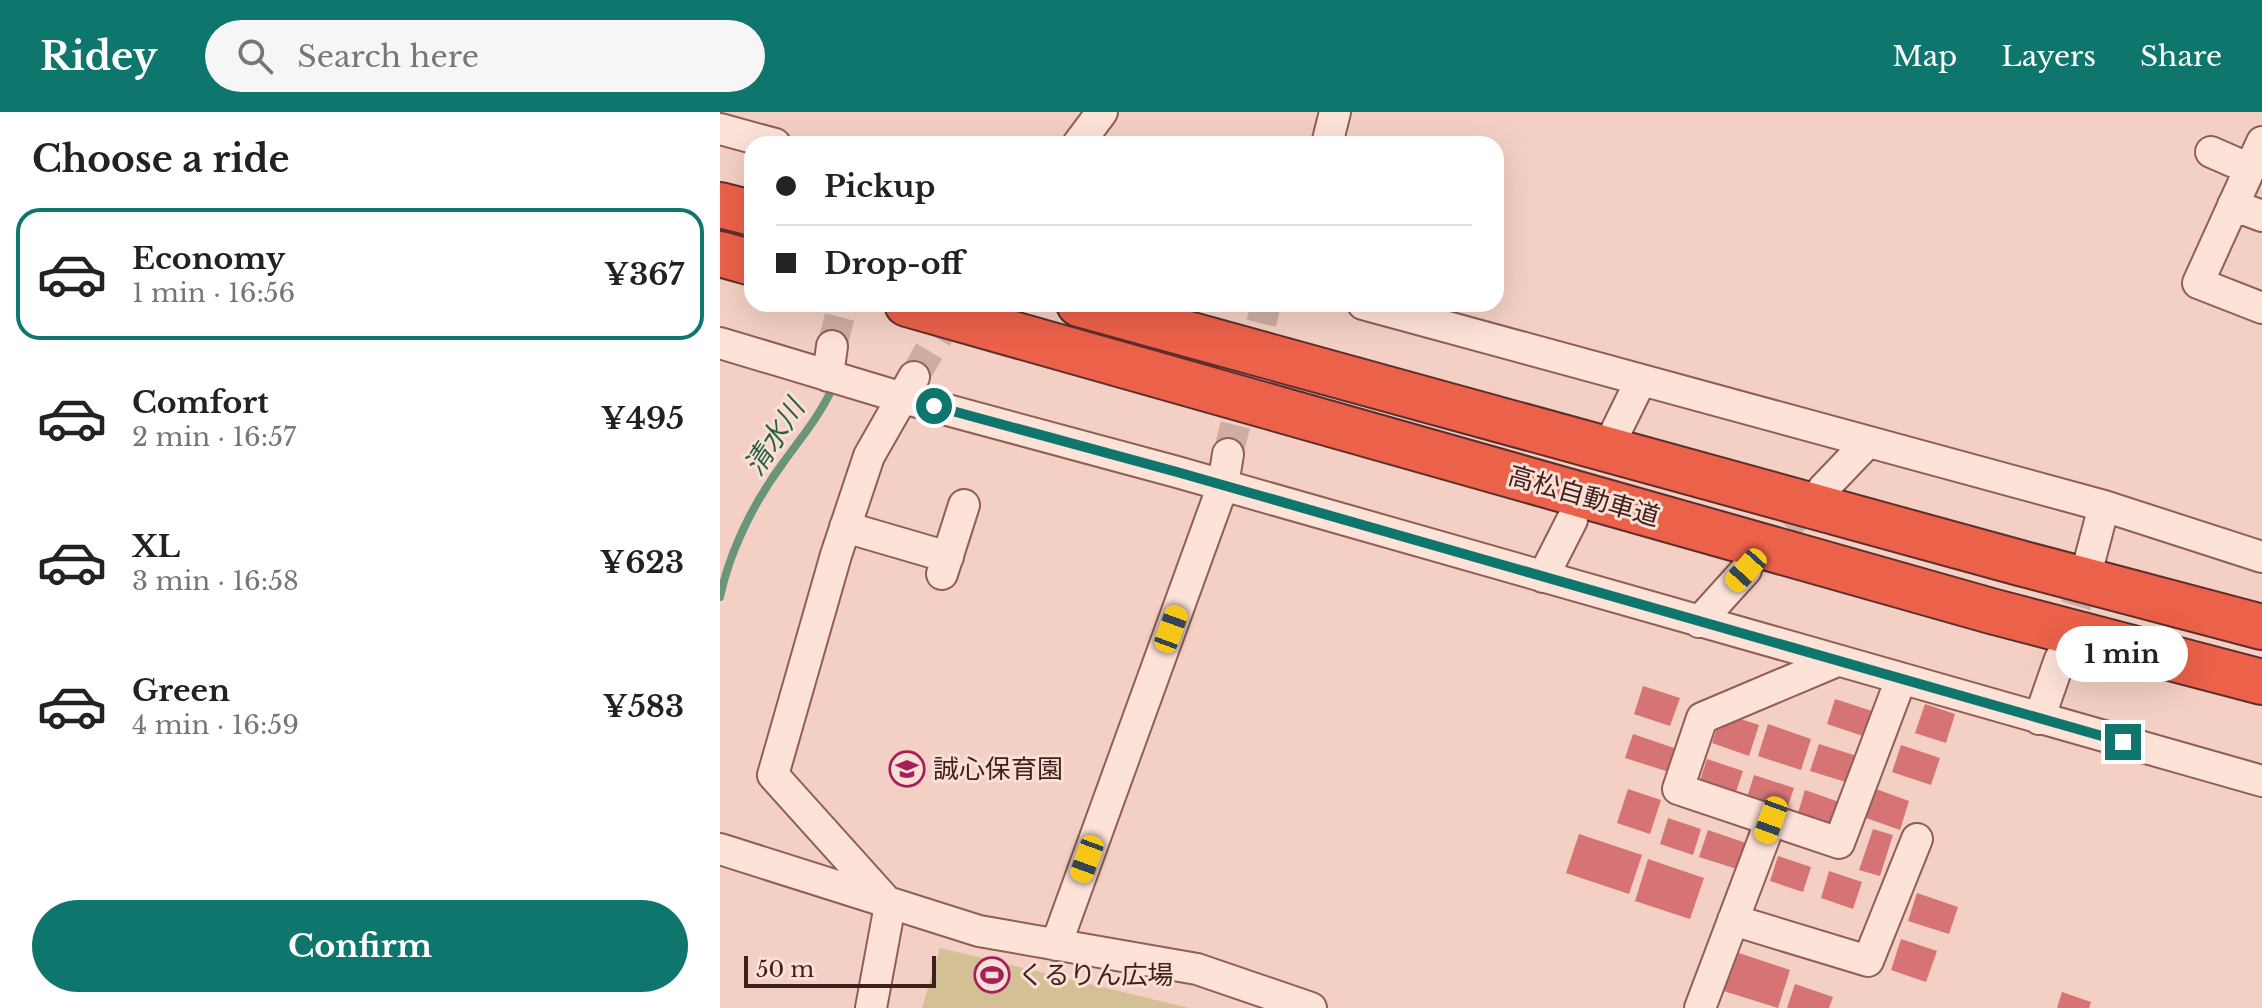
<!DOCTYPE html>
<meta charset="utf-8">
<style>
:root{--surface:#fff;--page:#f6f6f6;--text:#222;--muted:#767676;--line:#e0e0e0;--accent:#0f766e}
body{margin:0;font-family:"Libre Baskerville","Noto Sans JP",serif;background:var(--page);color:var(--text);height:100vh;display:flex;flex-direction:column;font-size:30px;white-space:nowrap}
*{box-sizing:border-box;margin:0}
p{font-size:26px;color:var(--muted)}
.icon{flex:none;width:44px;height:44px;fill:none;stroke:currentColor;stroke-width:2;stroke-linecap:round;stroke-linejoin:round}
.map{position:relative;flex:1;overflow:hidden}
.drawer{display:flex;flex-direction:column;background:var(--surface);width:720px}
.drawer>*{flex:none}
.guide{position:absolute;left:24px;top:24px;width:760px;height:176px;border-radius:24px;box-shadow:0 8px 32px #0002;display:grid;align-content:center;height:176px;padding:0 32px;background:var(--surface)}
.scale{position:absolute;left:24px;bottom:20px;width:192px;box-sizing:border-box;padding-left:8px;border:4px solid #3e1f1d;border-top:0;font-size:22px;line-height:28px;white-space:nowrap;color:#3e1f1d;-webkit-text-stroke:6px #fadfd4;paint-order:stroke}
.end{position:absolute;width:36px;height:36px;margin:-18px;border:10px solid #0f766e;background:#fff;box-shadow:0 0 0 4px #fff}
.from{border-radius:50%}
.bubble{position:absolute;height:56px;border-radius:28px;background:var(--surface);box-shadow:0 8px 32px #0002;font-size:26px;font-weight:700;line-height:56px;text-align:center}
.car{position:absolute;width:24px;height:48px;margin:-24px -12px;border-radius:10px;box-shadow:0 0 6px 2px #0007;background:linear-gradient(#f5c518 24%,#345 0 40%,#f5c518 0 76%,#345 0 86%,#f5c518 0)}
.guide b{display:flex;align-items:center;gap:28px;height:76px;font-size:30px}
.guide b+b{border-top:2px solid var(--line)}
.guide i{width:20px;height:20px;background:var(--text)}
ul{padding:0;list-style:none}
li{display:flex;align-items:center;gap:24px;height:132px;margin:0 16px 12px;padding:0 16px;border:4px solid transparent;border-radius:24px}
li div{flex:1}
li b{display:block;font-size:30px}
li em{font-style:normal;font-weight:700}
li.active{border-color:var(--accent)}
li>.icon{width:72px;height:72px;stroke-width:1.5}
h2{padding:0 32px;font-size:36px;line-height:96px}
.cta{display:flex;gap:16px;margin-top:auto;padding:16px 32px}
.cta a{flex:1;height:92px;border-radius:48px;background:var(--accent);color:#fff;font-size:32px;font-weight:700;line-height:92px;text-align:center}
header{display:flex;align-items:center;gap:48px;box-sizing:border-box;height:112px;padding:0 40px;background:var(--accent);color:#fff}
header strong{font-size:38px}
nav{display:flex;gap:44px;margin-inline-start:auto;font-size:28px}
.search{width:560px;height:72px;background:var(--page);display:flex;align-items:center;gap:20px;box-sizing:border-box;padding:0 28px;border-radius:44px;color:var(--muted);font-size:30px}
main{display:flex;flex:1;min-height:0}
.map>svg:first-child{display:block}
.green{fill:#d3c095}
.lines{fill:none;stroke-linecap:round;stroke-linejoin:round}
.stream{stroke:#6b9579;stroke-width:8}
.building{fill:#d67475}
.minor-tunnel{stroke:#cfada2;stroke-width:30;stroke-dasharray:30 15;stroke-linecap:butt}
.minor-casing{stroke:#905d57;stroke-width:34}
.highway-casing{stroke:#5e2e2c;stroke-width:48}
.minor{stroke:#fde2d8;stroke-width:30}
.highway{stroke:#ec614a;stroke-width:44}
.route{stroke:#0f766e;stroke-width:10}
.labels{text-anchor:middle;stroke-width:6;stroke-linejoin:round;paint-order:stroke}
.street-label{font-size:26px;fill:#3e1f1d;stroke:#fadfd4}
.poi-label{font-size:26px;fill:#3e1f1d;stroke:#fadfd4;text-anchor:start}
.water-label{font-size:28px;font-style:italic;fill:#2a6046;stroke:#fadfd4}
</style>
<header>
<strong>Ridey</strong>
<div class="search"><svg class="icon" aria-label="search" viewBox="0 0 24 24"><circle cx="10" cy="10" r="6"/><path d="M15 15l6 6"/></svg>Search here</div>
<nav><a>Map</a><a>Layers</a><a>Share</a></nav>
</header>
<main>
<section class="drawer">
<h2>Choose a ride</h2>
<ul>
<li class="active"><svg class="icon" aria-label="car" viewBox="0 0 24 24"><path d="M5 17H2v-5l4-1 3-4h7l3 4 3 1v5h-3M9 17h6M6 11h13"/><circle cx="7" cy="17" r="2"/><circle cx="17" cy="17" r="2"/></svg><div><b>Economy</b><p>1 min · 16:56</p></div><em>¥367</em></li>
<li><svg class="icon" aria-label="car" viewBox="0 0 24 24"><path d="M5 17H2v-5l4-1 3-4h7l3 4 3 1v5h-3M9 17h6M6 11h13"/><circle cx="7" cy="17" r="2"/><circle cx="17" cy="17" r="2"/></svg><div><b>Comfort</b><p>2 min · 16:57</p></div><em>¥495</em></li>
<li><svg class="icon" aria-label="car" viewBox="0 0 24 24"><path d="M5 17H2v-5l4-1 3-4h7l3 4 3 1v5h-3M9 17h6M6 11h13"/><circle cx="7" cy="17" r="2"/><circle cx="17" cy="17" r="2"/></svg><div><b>XL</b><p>3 min · 16:58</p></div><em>¥623</em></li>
<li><svg class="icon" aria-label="car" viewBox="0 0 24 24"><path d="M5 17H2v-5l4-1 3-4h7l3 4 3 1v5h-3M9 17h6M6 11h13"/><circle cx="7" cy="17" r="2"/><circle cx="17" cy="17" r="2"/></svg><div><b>Green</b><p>4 min · 16:59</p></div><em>¥583</em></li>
</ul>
<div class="cta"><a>Confirm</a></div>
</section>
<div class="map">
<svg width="1542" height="896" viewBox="0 0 1542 896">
<rect width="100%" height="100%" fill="#f3d0c3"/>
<path class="green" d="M220 836 469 896H202Z"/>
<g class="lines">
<path class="stream" d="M0 485C10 438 34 390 63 351 80 327 98 306 111 279"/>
</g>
<path class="building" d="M923 574 960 586 950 614 914 602Z
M1115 587 1152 599 1143 624 1107 612Z
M1205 592 1235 602 1226 631 1195 621Z
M1002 601 1039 613 1029 644 992 631Z
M1048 612 1091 627 1081 658 1038 644Z
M913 622 957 637 949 660 905 646Z
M1099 632 1137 644 1129 671 1090 659Z
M1181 633 1220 646 1211 673 1172 660Z
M987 647 1023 659 1014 686 978 674Z
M1034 663 1074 676 1065 702 1026 689Z
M908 677 941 688 930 722 897 711Z
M1156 677 1189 689 1180 718 1146 706Z
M1085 678 1122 691 1114 717 1077 704Z
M948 706 981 717 973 743 940 732Z
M1153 717 1173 723 1160 764 1139 758Z
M988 718 1029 732 1020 758 979 745Z
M859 722 922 743 909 782 846 761Z
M1058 744 1091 755 1083 780 1050 769Z
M928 747 984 766 970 807 915 789Z
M1109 759 1142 770 1133 797 1101 786Z
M1197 781 1238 795 1229 822 1188 809Z
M1181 827 1217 839 1206 870 1171 858Z
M1010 838 1070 858 1058 896 997 877Z
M1075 872 1113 885 1109 896H1067Z
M1342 880 1371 890 1369 896H1337Z"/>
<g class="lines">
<path class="minor-tunnel" d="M112 234 123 192
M194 265 237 192
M508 342 546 192
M1036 448 1099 381
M1343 537 1369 451"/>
<defs>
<path id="minor" d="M0 17 55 32
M1542 30 1478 171 1542 196
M358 32 382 0
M607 32 615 0
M1491 40 1530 57
M1513 93 1542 104
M643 192 1384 394 1542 445
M0 231 183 286 457 360 1542 669
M108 264 112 234
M896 319 921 268
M1103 377 1148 330
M125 415 228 445
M1369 451 1384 394
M222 462 244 393
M823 465 852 408
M979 510 1026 458
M1117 549 982 606 958 677 1119 731 1181 567
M1319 607 1340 547
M0 737 259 819 477 857 591 896
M169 792 53 663 116 443 149 344 194 265
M1013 808 1148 849 1197 727
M336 833 503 373 508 342
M151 896 170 793
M980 896 1051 708"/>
<path id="highway" d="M0 93 32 101
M0 142 32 151
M187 192 1271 499 1542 570
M359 192 1300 451 1542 515"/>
</defs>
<use href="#minor" class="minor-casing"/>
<use href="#highway" class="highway-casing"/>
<use href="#minor" class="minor"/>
<use href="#highway" class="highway"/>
</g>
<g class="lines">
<path class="route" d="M214 294 457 360 1403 630"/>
</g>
<defs>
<symbol id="school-ring" viewBox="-11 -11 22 22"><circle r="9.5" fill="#fadfd4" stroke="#a71f5a" stroke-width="1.5"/><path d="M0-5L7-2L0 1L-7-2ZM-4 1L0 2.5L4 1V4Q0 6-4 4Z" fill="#a71f5a"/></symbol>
<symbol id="stadium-ring" viewBox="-11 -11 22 22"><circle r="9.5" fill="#fadfd4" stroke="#a71f5a" stroke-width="1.5"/><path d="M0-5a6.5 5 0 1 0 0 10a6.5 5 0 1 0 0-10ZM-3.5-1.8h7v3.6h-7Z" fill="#a71f5a"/></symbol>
</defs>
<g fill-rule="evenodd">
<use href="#school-ring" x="167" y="637" width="40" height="40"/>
<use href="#stadium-ring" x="252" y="843" width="40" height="40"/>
</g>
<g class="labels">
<g class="street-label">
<text transform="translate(864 384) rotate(16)" y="9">高松自動車道</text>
</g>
<g class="poi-label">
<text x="213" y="666">誠心保育園</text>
<text x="298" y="872">くるりん広場</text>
</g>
<g class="water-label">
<text transform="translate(54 325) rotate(-57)" y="10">清水川</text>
</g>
</g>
</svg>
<div class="scale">50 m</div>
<i class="end from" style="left:214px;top:294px"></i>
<i class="end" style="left:1403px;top:630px"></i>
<div class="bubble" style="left:1336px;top:514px;width:132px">1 min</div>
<i class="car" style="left:1026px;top:458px;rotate:222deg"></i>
<i class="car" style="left:451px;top:517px;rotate:20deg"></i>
<i class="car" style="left:1051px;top:708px;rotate:200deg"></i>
<i class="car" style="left:367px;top:747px;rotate:200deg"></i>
<div class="guide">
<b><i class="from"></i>Pickup</b>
<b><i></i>Drop-off</b>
</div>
</div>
</main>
